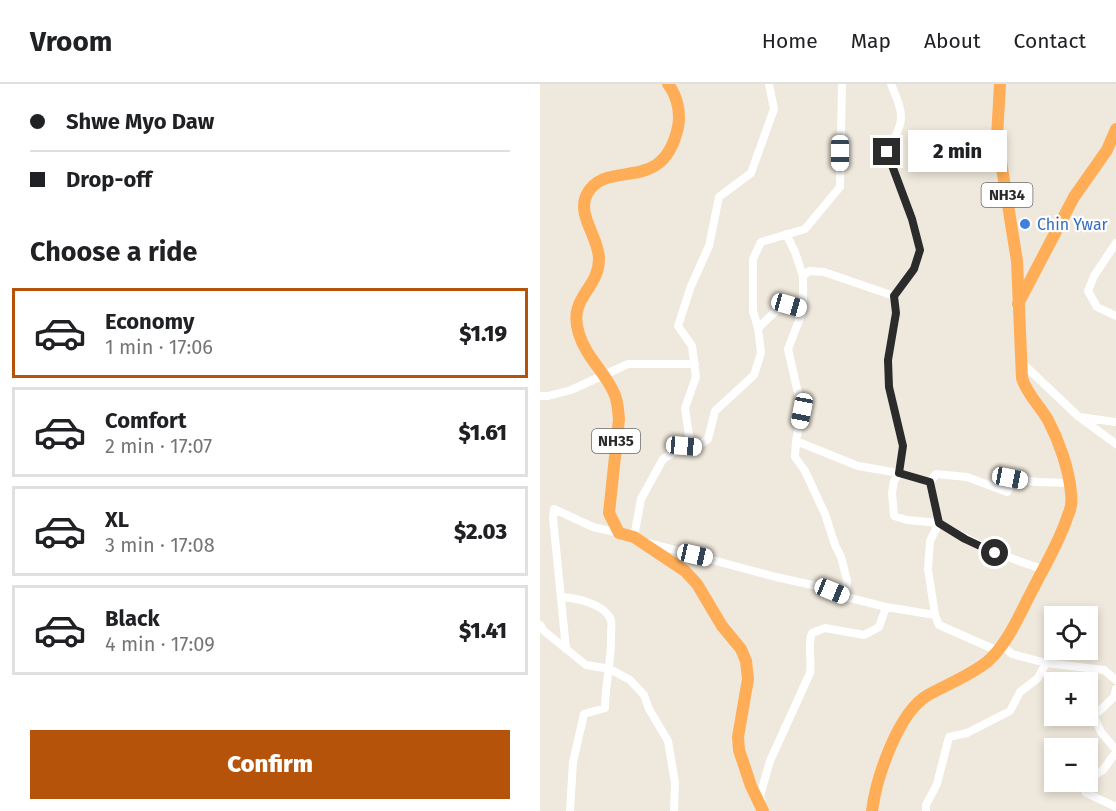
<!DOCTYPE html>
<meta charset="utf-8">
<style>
:root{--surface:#fff;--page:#f2f2f2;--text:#202124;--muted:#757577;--line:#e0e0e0;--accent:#b45309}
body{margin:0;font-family:"Fira Sans",sans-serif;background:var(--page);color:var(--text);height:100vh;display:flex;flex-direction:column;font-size:22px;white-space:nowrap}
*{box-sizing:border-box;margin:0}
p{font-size:20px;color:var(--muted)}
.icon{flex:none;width:33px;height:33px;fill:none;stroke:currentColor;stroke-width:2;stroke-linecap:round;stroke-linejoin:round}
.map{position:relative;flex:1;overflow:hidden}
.panel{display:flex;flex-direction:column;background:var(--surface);width:540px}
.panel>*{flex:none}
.banner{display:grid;align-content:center;height:132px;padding:0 30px;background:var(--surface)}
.fabs{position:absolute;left:504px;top:522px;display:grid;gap:12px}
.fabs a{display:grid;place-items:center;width:54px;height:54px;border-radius:0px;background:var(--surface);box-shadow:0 3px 9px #0003;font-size:30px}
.end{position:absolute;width:27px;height:27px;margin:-14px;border:8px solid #2b2b2b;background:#fff;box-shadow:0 0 0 3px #fff}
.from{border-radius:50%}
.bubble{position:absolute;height:42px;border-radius:0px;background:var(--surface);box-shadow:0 3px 9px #0003;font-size:20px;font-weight:800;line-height:42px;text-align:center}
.car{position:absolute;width:18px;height:36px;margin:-18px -9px;border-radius:8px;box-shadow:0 0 4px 2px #0007;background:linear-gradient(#fff 24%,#345 0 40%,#fff 0 76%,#345 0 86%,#fff 0)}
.banner b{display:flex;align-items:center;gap:21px;height:57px;font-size:22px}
.banner b+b{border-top:2px solid var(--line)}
.banner i{width:15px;height:15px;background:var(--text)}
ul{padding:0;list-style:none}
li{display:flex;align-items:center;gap:18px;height:90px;margin:0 12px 9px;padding:0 18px;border:3px solid var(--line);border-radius:0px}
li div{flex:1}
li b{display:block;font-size:22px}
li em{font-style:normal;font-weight:800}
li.active{border-color:var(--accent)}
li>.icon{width:54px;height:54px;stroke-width:1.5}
h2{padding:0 30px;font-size:27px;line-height:72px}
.button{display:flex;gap:12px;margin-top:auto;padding:12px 30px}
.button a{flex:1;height:69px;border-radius:0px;background:var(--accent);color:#fff;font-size:24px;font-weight:800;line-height:69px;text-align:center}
header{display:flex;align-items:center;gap:36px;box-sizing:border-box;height:84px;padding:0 30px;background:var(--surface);border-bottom:2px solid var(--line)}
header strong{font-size:28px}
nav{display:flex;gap:33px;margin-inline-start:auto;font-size:21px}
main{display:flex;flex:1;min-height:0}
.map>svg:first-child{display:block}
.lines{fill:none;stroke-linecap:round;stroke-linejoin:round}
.minor{stroke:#fff;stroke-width:8}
.highway{stroke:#ffae57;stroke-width:12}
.route{stroke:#2b2b2b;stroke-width:8}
.shop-dot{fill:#3f7fe0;stroke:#fff;stroke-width:2}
.labels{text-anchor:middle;stroke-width:4.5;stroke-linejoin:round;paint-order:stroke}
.shield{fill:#fff;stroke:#6b6b6b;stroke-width:1.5}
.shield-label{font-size:15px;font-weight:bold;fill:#2b2b2b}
.shop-label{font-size:16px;fill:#366cbe;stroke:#fff;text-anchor:start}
</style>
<header>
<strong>Vroom</strong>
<nav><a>Home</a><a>Map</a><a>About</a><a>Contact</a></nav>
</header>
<main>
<section class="panel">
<div class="banner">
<b><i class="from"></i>Shwe Myo Daw</b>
<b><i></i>Drop-off</b>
</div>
<h2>Choose a ride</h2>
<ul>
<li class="active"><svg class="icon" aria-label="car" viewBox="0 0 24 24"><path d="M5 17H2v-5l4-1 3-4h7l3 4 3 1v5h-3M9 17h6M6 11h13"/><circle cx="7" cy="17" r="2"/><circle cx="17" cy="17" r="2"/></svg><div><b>Economy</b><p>1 min · 17:06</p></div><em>$1.19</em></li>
<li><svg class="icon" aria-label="car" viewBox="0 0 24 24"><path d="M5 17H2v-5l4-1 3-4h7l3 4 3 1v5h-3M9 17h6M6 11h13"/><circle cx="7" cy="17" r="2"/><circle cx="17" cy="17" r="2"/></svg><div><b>Comfort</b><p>2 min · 17:07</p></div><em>$1.61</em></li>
<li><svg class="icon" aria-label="car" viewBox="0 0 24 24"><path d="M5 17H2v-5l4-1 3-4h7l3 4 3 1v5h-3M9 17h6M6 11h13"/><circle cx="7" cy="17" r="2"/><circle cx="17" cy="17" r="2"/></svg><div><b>XL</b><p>3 min · 17:08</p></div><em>$2.03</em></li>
<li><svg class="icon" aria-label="car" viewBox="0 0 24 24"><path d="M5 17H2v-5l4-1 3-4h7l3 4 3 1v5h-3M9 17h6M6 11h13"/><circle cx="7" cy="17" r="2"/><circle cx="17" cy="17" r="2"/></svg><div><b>Black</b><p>4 min · 17:09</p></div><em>$1.41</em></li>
</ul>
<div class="button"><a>Confirm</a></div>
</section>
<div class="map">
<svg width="576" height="727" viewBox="0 0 576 727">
<rect width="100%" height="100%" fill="#efe8dc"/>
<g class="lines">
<path class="minor" d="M246 150 255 168 263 192V226L248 265 262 327 256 357 318 382 359 389 390 398 399 439C432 459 466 474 503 485
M576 159 554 192 548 207 557 223 576 232
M263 192 269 187 284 188 354 212
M218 244 236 227 248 221 263 226
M481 278 539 333 576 338
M0 312H8L31 306 88 280H155
M542 335 576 360
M256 357 255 373 265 387 285 430 295 461 301 473 307 496 306 513
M144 362 149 352 145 324 156 293 152 262 138 242 151 202 169 162 179 113 211 89 234 25 229 0
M390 398 396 390 427 393 467 408 469 405 468 397 470 394 496 398 530 399
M97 454 94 453 101 415 123 375 144 362 157 363 168 355 175 327 214 291 221 269 218 244 213 227V175L221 158 265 145 300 103 302 0
M109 459 236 493 277 502 306 513 346 523 395 531 388 485 390 457 399 439 367 436 354 432 352 409 354 397 359 389 363 362 349 303 348 276 356 229 354 212 374 185 380 166 372 135 347 68C365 35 365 34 351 0
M22 513C36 514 65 520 71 536 72 540 71 546 71 550 72 576 65 599 65 624L44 630 33 678 30 727
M395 531 399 541 458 567
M0 541 4 547 46 581 70 585 90 596 104 611 109 625 128 657 135 699 134 727
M462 561 472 570 506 579 564 586 576 596
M26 565 13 434 14 425 53 443 79 449
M576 605 574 613 554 632 561 648 576 666
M548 695 563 686 576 668
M544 698 546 709 576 723
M222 718 220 712 230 677 270 589C272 575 267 562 272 549L285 544 324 551 339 543 346 523
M386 727V721L397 700 409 653 427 649 470 627 480 608 498 594 506 579"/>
<path class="highway" d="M128 0C137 12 141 28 138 43 123 113 67 73 47 110 36 131 59 153 59 175 59 206 27 213 39 250 46 273 65 288 74 309 78 317 78 326 79 335L69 429 79 449 94 453 145 487 157 500 182 542 201 565 206 577 208 595 198 653 199 666 211 702 223 727
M478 220 534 113 567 66 576 45
M332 727C336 695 358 628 388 611 408 600 429 592 447 578 468 560 480 529 493 505 505 481 520 457 528 431 531 425 532 416 531 409 529 385 519 357 508 336 500 322 486 309 482 294L477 177 457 53 460 0"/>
</g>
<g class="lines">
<path class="route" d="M347 68 372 135 380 166 374 185 354 212 356 229 348 276 349 303 363 362 359 389 390 398 399 439 425 455 455 469"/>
</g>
<circle class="shop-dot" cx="485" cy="140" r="6"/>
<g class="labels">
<g class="shield">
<rect x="441.5" y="99" width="51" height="24" rx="4.5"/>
<rect x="52" y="345" width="48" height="24" rx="4.5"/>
</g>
<g class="shield-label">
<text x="467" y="116">NH34</text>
<text x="76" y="362">NH35</text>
</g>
<g class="shop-label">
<text x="497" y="146">Chin Ywar</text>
</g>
</g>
</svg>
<div class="fabs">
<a><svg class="icon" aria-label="locate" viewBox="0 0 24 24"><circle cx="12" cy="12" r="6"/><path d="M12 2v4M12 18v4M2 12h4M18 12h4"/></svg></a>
<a>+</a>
<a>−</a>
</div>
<i class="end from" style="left:455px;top:469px"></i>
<i class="end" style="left:347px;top:68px"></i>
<div class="bubble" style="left:368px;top:46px;width:99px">2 min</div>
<i class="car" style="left:300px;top:69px;rotate:180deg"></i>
<i class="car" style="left:249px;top:221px;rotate:106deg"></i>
<i class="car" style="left:262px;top:327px;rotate:191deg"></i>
<i class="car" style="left:144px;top:362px;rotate:95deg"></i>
<i class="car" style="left:470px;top:394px;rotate:101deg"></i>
<i class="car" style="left:155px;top:471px;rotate:103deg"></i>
<i class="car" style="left:292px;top:507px;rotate:112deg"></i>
</div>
</main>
